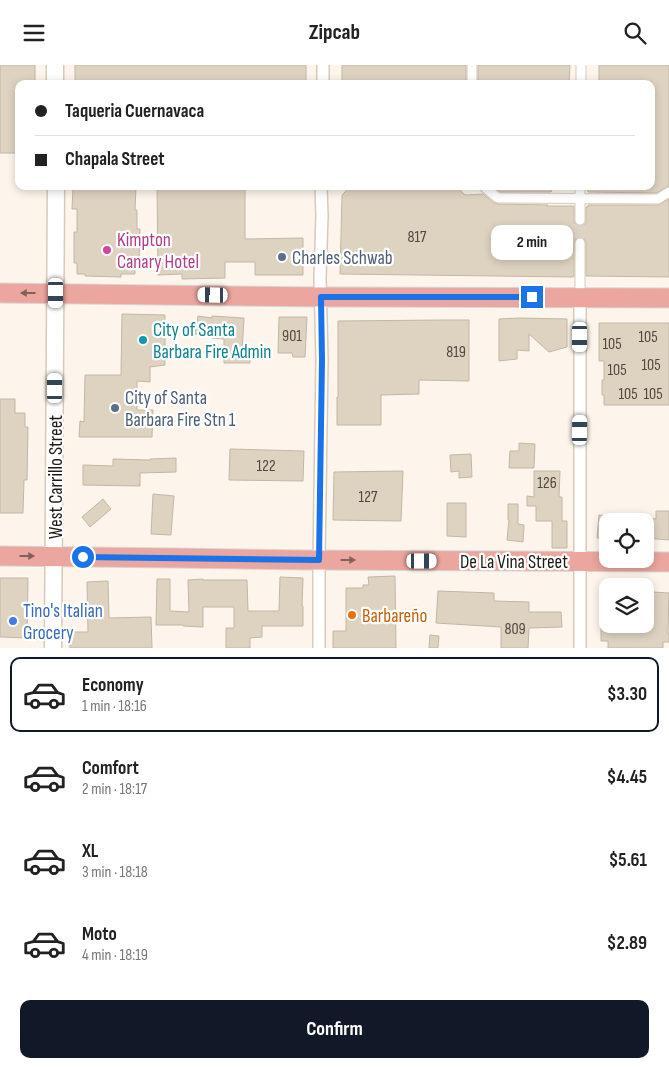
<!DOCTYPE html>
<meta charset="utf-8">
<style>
:root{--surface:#fff;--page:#f6f6f6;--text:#222;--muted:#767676;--line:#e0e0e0;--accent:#111827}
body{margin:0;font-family:"Sofia Sans Condensed",sans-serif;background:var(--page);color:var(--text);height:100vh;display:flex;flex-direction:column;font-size:19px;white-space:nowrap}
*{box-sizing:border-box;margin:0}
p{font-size:16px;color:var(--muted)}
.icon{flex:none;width:28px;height:28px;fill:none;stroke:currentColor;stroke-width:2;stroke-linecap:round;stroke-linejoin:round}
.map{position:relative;height:583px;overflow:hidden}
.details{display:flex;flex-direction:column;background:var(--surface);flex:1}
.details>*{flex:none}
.guide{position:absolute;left:15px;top:15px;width:640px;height:110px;border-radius:10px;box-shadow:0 2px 8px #0003;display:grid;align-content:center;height:110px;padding:0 20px;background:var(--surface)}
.controls{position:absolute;left:599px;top:448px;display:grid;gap:10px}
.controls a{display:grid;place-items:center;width:55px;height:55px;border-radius:10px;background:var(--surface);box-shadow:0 2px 8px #0003;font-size:25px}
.end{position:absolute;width:22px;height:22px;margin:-11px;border:6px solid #1a73e8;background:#fff;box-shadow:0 0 0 2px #fff}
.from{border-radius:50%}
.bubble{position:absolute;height:35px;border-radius:10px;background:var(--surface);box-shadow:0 2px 8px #0003;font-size:16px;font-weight:700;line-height:35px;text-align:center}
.car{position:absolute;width:15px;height:30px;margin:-15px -8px;border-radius:6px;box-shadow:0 0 4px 1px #0007;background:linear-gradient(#fff 24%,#345 0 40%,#fff 0 76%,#345 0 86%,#fff 0)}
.guide b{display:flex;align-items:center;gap:18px;height:48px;font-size:19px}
.guide b+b{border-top:1px solid var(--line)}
.guide i{width:12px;height:12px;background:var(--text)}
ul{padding:9px 0 0;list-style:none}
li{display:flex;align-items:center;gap:15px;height:75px;margin:0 10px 8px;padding:0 10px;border:2px solid transparent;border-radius:10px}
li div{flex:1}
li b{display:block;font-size:19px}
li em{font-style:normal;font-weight:700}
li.current{border-color:var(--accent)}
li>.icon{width:45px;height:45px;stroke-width:1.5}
.action{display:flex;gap:10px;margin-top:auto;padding:10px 20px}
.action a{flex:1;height:58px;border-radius:10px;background:var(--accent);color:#fff;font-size:20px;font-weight:700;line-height:58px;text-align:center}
header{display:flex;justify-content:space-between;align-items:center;height:65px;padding:0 20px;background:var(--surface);font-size:22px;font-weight:700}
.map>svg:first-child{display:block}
.building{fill:#ded3c1;stroke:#c2b7a6}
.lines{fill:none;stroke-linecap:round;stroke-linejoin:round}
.pedestrian-tunnel{stroke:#dcd4cb;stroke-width:9;stroke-dasharray:9 4.5;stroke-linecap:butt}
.pedestrian-casing{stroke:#d8caba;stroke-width:11}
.minor-casing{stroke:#d8caba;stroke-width:14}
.secondary-casing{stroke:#d8caba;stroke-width:19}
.primary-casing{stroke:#d7d6d5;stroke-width:21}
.pedestrian{stroke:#fff;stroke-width:9}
.minor{stroke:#fff;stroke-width:11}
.secondary{stroke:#fff;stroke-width:16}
.primary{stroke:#eaa69f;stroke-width:19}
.oneway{fill:#84605a}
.route{stroke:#1a73e8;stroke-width:6}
.hotel-dot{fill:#d1479c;stroke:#fff;stroke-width:2}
.service-dot{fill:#5c6f8a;stroke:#fff;stroke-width:2}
.culture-dot{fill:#0f9aa8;stroke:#fff;stroke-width:2}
.food-dot{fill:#e8710a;stroke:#fff;stroke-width:2}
.shop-dot{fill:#3f7fe0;stroke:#fff;stroke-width:2}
.labels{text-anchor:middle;stroke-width:4.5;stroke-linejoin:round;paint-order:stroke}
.number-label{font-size:16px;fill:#4f483f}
.hotel-label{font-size:19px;fill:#b23c85;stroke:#fff;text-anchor:start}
.service-label{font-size:19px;fill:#4e5e75;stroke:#fff;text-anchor:start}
.culture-label{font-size:19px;fill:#0d838f;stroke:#fff;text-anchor:start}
.street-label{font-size:19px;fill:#1f1a14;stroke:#fff}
.shop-label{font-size:19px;fill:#366cbe;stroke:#fff;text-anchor:start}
.food-label{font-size:19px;fill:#c56008;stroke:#fff;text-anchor:start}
</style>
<header><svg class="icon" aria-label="menu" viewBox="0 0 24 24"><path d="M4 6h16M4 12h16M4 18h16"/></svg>Zipcab<svg class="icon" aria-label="search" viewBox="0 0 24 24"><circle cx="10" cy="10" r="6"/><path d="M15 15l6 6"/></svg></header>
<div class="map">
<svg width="669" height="583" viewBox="0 0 669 583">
<rect width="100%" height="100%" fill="#fdf5eb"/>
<path class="building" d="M0 0H35V19H19V88H0Z
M75 0H306V19H75Z
M342 0H466V19H342Z
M478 0H570L569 19H478Z
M599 0H669V121L656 128 588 127V121H651V19H599Z
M73 121H136L135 145H137V164H140L139 199 135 200V209H121V212L85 211V209H77V198H74V167H77V144H72Z
M157 121H245V174L303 173V210H255V197H225V213L182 214V209L158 210Z
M351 121H456L465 130 483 129 494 138 498 139 548 140 547 141H574V158L580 161H583L586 158V142H588V140H658L669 134V212L586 211V178L584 173 580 172 576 173 574 178V211L573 212 340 209 342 130Z
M493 121H553L551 127H500Z
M122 249 165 250V300L150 302V317L137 316V345H153L152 372H79L80 356 84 357 85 310H121Z
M198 251 212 253V251L244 253 242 287H250V298H224V274L211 273V272L195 269Z
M279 252H307L305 292H293L292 288H278Z
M520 253 567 254V282L549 287 529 269V286L517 285V294L499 296V254Z
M442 255H469V316L419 315V329L381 330V360H337V332H338V256Z
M599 258H669V340H604V330H602V315H604V296H599Z
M0 334H15V348H25V362H28L27 415H24L23 448H0Z
M519 378 535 379 534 403H509L510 386H519Z
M230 384 304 386 303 416 229 415Z
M471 389 472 412 459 413V406L451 407 450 390Z
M176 393V407L140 408V421L83 420V400L113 401V394L150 395V394Z
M403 406 401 456 333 455 334 407Z
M534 406H560L559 432H562V456H567V483H552V456H536V441H527V431L534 432Z
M153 429 174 431 171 470 151 469Z
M103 434 111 444 90 462 82 452Z
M447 438H466V472L447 471Z
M508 439H518V459L524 460 523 477 507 475 509 455H508Z
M656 446H669V475L645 473V453L656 454Z
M599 450 608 451V474L597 473Z
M395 511 396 583H333V566H346V523H363V520H369L368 512Z
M280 512 303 513 302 541H303V561H262V572L250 573V583H226V563H234V542H203V562L183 561V560H156L157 514H170V546L189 547 188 515 203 514V515H247L248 546H279Z
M0 513H28L27 573 0 572Z
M108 516 109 553 151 552 152 583H70V567H88L87 517Z
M438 526 494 528V536L529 537V547H561L562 562 529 563 528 583H501V562L436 558Z
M653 527 669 528 668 569H669V577H663V583H608V576H601V559H651Z
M430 570 439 571 438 583H429Z"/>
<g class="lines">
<path class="pedestrian-tunnel" d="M580 178V155"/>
<defs>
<path id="pedestrian" d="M472 19V0
M581 19V0
M483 121 498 133 658 134 669 127
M580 155V121
M580 233V178"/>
<path id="minor" d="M323 19V0
M319 583V495L322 295 320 213 322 151 321 121
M580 583V233"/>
<path id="secondary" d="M55 0V19
M53 583 56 121"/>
<path id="primary" d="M0 228 321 232 669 233
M0 491 175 493 306 495 669 497"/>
</defs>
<use href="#pedestrian" class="pedestrian-casing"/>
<use href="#minor" class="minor-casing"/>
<use href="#secondary" class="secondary-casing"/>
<use href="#primary" class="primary-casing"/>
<use href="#pedestrian" class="pedestrian"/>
<use href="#minor" class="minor"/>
<use href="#secondary" class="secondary"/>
<use href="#primary" class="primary"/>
</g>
<defs><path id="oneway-solid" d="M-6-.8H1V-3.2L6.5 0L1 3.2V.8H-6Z" transform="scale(1.25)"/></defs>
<g class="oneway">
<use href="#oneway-solid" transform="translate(28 228) rotate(-180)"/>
<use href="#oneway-solid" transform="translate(27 491)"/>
<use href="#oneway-solid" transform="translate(348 495)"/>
</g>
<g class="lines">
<path class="route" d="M83 492 319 495 322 295 321 232H532"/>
</g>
<circle class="hotel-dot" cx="107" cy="185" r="5"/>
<g class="service-dot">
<circle cx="282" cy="192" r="5"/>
<circle cx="115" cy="343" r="5"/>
</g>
<circle class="culture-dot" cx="143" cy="275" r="5"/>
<circle class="food-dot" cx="352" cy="550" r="5"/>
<circle class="shop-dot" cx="13" cy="556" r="5"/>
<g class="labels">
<g class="number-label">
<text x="417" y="177">817</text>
<text x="292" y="276">901</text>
<text x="648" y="277">105</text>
<text x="612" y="284">105</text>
<text x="456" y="292">819</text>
<text x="651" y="305">105</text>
<text x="617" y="310">105</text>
<text x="628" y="334">105</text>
<text x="653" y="334">105</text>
<text x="266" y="406">122</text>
<text x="547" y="423">126</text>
<text x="368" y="437">127</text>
<text x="515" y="569">809</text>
</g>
<g class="hotel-label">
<text x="117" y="181">Kimpton<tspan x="117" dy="22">Canary Hotel</tspan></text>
</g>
<g class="service-label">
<text x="292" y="199">Charles Schwab</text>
<text x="125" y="339">City of Santa<tspan x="125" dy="22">Barbara Fire Stn 1</tspan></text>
</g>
<g class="culture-label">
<text x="153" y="271">City of Santa<tspan x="153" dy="22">Barbara Fire Admin</tspan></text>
</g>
<g class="street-label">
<text transform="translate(55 412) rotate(-90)" y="7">West Carrillo Street</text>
<text x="514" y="503">De La Vina Street</text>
</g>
<g class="shop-label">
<text x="23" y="552">Tino's Italian<tspan x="23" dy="22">Grocery</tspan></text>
</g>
<g class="food-label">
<text x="362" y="557">Barbareño</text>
</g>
</g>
</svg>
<div class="controls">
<a><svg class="icon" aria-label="locate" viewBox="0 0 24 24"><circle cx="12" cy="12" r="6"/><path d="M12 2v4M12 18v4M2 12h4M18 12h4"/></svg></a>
<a><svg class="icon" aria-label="layers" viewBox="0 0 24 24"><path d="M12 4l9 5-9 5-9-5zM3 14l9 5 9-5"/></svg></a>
</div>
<i class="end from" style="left:83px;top:492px"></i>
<i class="end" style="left:532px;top:232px"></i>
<div class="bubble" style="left:491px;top:160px;width:82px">2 min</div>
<i class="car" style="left:56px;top:228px;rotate:180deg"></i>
<i class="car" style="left:213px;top:230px;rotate:271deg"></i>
<i class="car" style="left:580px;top:272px;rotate:180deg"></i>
<i class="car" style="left:55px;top:323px;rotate:0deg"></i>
<i class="car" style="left:580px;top:365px;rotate:1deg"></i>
<i class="car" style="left:422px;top:496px;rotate:90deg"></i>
<div class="guide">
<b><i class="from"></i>Taqueria Cuernavaca</b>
<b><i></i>Chapala Street</b>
</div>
</div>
<section class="details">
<ul>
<li class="current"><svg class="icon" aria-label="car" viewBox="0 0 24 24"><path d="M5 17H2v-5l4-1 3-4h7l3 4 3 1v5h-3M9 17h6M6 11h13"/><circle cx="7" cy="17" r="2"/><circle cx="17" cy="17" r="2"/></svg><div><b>Economy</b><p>1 min · 18:16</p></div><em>$3.30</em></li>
<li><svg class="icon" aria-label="car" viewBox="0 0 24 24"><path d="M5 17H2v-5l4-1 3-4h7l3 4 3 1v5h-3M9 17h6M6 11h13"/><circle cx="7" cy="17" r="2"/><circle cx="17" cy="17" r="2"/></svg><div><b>Comfort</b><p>2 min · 18:17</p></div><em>$4.45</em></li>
<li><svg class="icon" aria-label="car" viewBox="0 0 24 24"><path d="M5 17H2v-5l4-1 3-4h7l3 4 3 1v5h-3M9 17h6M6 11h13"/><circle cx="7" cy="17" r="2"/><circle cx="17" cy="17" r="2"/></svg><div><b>XL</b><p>3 min · 18:18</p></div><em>$5.61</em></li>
<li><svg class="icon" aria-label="car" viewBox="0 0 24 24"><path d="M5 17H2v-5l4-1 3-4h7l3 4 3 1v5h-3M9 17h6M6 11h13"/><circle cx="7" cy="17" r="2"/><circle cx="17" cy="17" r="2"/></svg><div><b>Moto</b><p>4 min · 18:19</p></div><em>$2.89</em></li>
</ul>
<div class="action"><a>Confirm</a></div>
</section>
